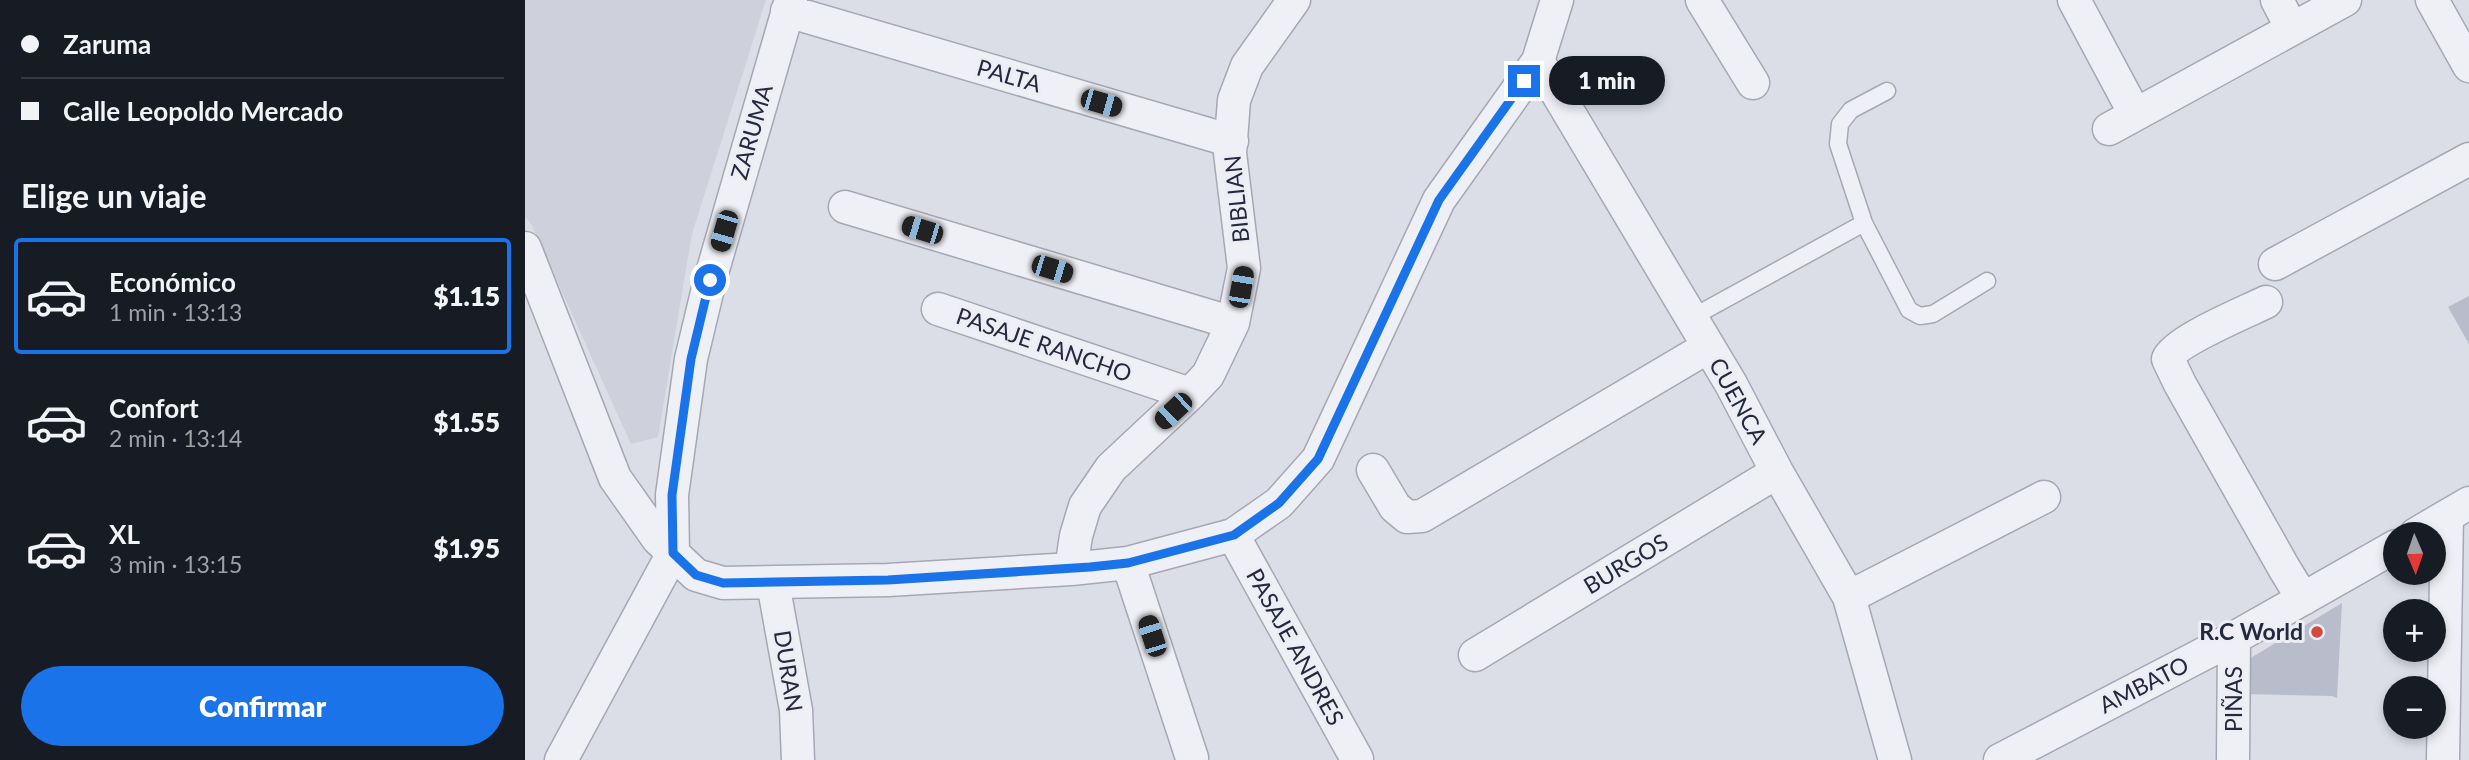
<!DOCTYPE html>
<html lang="es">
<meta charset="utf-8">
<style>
:root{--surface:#171b24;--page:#242831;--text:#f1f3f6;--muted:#9ea1a6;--line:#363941;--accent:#1a73e8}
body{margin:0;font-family:Lato,sans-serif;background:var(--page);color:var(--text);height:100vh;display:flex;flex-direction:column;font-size:26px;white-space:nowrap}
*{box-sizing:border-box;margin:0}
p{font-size:23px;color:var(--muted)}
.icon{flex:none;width:38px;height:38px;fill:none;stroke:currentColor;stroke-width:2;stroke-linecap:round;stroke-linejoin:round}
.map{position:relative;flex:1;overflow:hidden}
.details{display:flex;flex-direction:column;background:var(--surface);width:525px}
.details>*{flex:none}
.guide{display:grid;align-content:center;height:154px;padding:0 21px;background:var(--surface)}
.needle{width:46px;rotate:178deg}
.fabs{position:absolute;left:1858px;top:522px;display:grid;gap:14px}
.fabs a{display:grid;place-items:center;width:63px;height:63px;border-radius:50%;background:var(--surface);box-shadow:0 4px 10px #0003;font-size:35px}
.end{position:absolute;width:32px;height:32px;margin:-16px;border:9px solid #1a73e8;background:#fff;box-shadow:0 0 0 4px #fff}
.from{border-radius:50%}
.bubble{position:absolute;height:49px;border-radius:24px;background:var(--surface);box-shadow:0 4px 10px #0003;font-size:23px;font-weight:800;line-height:49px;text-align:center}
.car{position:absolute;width:21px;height:42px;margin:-21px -10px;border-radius:9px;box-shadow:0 0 5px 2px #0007;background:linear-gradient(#222 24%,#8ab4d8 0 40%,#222 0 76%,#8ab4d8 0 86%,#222 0)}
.guide b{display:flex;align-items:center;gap:24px;height:66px;font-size:26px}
.guide b+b{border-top:2px solid var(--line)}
.guide i{width:18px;height:18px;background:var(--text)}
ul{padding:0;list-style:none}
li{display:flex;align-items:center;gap:21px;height:116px;margin:0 14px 10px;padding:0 7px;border:4px solid transparent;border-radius:7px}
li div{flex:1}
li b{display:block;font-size:26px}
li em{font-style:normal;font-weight:800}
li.selected{border-color:var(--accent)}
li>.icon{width:63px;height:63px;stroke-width:1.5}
h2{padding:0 21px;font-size:32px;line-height:84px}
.action{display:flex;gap:14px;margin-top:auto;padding:14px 21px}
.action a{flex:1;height:80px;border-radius:42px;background:var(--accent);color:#fff;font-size:28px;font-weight:800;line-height:80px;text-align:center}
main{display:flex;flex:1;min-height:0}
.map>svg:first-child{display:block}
.built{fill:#ced0dc}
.building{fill:#b9bcca}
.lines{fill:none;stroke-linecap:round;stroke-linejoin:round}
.service-casing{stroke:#a5a8b4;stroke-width:19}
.minor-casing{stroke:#a5a8b4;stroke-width:35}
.service{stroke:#eff0f5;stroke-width:16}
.minor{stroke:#eff0f5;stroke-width:32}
.route{stroke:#1a73e8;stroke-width:9}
.poi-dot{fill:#d3483b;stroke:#ecedf5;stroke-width:2.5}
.labels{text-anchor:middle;stroke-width:6;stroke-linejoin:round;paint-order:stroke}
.street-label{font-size:23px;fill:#25293e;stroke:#ecedf5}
.poi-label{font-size:23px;font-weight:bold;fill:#25293e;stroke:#ecedf5;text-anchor:end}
</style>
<main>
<section class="details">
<div class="guide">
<b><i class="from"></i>Zaruma</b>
<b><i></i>Calle Leopoldo Mercado</b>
</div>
<h2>Elige un viaje</h2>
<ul>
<li class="selected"><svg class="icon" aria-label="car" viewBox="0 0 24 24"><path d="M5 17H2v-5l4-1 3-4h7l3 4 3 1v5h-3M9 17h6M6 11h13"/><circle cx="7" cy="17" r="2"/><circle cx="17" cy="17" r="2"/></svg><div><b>Económico</b><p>1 min · 13:13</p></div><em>$1.15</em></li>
<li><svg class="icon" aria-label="car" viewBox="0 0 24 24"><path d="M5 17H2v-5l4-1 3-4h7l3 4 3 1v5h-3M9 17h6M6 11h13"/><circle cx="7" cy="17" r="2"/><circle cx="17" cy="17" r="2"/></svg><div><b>Confort</b><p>2 min · 13:14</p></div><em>$1.55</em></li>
<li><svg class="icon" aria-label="car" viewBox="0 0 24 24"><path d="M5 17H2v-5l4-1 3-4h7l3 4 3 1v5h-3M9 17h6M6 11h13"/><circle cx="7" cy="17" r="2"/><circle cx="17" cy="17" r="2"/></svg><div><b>XL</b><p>3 min · 13:15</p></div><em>$1.95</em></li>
</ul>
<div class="action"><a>Confirmar</a></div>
</section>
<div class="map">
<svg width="1944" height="760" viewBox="0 0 1944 760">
<rect width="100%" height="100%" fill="#dcdee7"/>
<path class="built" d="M0 0H241L167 234 133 437 106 444 7 226 0 217Z"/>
<path class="building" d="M1944 296V344L1923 307Z
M1817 603 1812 698 1807 696 1719 694V662Z"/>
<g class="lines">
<defs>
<path id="service" d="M1339 223 1384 310 1395 316 1408 314 1462 281
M1166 318 1339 223 1313 144 1315 124 1326 110 1362 91"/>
<path id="minor" d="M1177 0 1228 83
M1549 0 1610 114
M1752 0 1767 29
M1907 0 1944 66
M262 11 707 141
M1013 61 1206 384 1252 472 1324 597 1370 760
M1584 129 1820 0
M320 207 708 323
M0 248 90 478 133 539 171 575 198 583 363 580 546 569 603 563 708 535 754 503 793 459 914 200 1013 61 1032 0
M1750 264 1944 159
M1741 302C1721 312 1650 341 1643 359L1655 384 1759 568 1778 599
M413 309 665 394
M848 470 870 507 882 517 897 516 1183 347
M1891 534 1944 503
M708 535 832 759
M603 563 667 758
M546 569 551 536 560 506 586 468 665 394 683 375 708 323 719 268 705 153 709 100 722 66 769 0
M248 583 271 710 273 760
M1324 597 1519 497
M950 655 1252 472
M36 760 148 553 147 495 166 359 185 280 266 0
M1475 760 1709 638 1871 546
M1708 760 1709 638
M1918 760 1922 516"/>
</defs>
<use href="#service" class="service-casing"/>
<use href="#minor" class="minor-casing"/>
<use href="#service" class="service"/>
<use href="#minor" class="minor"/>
</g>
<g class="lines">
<path class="route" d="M185 280 166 359 147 495 148 553 171 575 198 583 363 580 565 567 603 563 709 535 754 503 793 459 914 200 999 81"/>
</g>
<circle class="poi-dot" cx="1792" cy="632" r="7"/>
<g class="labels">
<g class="street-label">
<text transform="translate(484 76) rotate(16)" y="8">PALTA</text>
<text transform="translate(227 132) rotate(-74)" y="8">ZARUMA</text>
<text transform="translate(712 199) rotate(-96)" y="8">BIBLIAN</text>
<text transform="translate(519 345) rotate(19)" y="8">PASAJE RANCHO</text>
<text transform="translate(1213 401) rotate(61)" y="8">CUENCA</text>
<text transform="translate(1101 564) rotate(-31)" y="8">BURGOS</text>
<text transform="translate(770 647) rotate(61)" y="8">PASAJE ANDRES</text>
<text transform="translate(263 671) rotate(81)" y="8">DURAN</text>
<text transform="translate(1619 685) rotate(-27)" y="8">AMBATO</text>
<text transform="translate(1709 699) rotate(-90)" y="8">PIÑAS</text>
</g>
<g class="poi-label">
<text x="1778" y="640">R.C World</text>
</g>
</g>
</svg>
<div class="fabs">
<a><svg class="needle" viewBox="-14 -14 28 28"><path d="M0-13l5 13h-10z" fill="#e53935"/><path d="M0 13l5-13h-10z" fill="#9ea1a6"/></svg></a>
<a>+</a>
<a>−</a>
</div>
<i class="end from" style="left:185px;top:280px"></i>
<i class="end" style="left:999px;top:81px"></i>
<div class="bubble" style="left:1024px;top:56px;width:116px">1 min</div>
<i class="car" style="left:576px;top:103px;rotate:106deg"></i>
<i class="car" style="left:397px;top:230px;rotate:287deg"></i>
<i class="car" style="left:199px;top:231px;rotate:196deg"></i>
<i class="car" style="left:527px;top:269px;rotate:107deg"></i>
<i class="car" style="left:716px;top:287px;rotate:10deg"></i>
<i class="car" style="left:648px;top:411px;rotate:227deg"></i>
<i class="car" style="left:627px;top:636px;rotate:342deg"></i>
</div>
</main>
